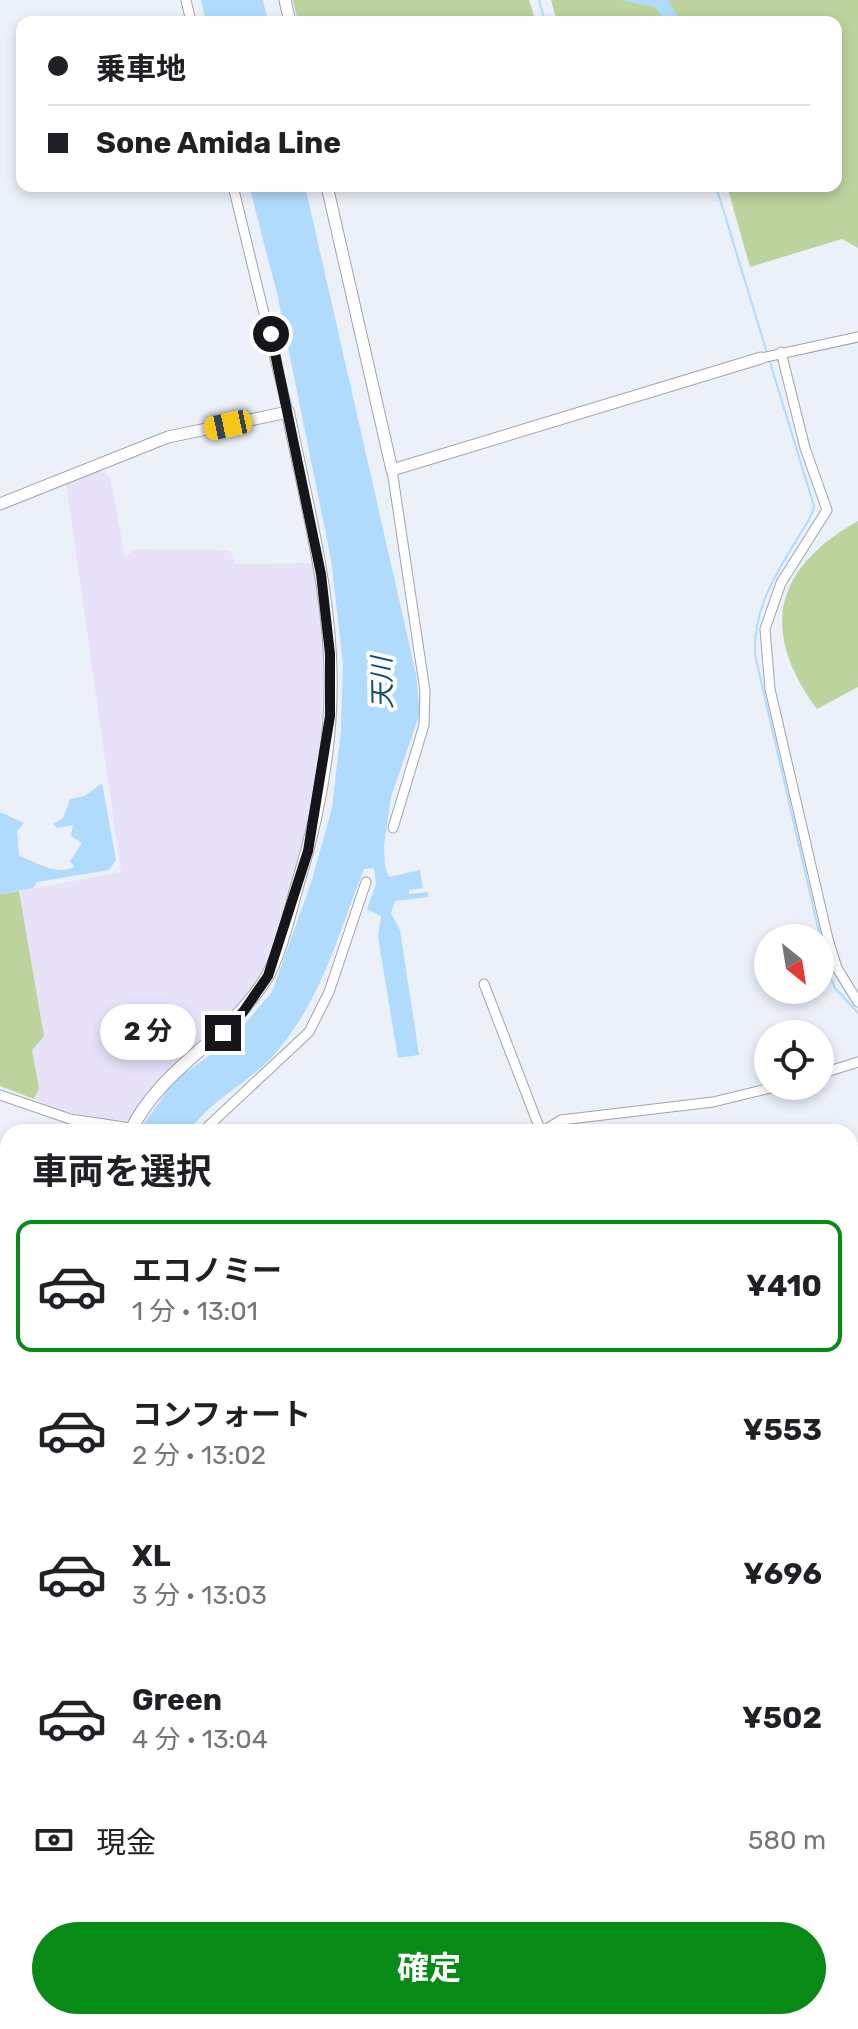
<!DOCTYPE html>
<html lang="ja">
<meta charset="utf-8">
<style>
:root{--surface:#fff;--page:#f6f6f6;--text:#202124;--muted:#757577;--line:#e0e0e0;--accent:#078b16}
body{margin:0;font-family:Rubik,"Noto Sans JP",sans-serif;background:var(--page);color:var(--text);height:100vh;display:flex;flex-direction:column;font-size:30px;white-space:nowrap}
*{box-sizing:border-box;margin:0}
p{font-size:26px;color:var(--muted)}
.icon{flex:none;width:44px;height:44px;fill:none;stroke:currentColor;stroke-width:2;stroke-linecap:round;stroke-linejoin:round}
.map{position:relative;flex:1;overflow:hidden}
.side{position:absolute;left:0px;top:1124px;width:858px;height:906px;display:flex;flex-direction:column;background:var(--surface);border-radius:24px 24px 0 0;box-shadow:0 4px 12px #0003}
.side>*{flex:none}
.hud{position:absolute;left:16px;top:16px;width:826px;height:176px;border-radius:16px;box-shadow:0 4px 12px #0003;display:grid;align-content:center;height:176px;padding:0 32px;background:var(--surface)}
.needle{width:52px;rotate:150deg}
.controls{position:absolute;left:754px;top:924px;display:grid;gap:16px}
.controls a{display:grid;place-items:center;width:80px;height:80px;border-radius:50%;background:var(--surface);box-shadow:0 4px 12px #0003;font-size:40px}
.end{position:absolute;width:36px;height:36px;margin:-18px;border:10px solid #141619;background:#fff;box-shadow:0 0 0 4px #fff}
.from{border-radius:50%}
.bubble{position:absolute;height:56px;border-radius:28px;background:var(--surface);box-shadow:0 4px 12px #0003;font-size:26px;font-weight:700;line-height:56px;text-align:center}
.car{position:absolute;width:24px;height:48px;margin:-24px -12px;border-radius:10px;box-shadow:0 0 6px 2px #0007;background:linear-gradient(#f5c518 24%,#345 0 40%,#f5c518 0 76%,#345 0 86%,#f5c518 0)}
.hud b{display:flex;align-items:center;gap:28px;height:76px;font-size:30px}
.hud b+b{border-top:2px solid var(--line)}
.hud i{width:20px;height:20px;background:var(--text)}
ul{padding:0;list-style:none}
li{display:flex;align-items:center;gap:24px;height:132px;margin:0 16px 12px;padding:0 16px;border:4px solid transparent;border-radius:16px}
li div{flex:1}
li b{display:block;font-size:30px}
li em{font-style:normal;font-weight:700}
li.selected{border-color:var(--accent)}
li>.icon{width:72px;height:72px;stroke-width:1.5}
h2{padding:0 32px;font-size:36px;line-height:96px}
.pay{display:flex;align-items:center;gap:20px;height:88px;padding:0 32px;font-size:30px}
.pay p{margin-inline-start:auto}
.cta{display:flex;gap:16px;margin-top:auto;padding:16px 32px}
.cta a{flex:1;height:92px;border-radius:48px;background:var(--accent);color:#fff;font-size:32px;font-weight:700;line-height:92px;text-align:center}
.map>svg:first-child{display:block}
.industrial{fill:#e7e2f8}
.green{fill:#bcd39e}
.water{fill:#b0dbfc}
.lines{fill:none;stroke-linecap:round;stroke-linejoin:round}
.stream{stroke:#b0dbfc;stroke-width:2}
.minor-casing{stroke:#a0a4ac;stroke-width:11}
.tertiary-casing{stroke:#a0a4ac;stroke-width:13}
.secondary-casing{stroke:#a0a4ac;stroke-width:14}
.trunk-casing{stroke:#a0a4ac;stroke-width:16}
.minor{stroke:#fff;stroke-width:9}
.tertiary{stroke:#fff;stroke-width:11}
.secondary{stroke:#fff;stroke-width:12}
.trunk{stroke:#fff;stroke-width:14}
.rail-casing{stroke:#414348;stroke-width:5}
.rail{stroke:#fcfdff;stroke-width:2;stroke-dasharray:6;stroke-linecap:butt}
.route{stroke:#141619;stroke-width:10}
.labels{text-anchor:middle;stroke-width:8;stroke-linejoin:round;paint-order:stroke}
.water-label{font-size:26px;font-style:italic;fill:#114b6e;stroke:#fcfdff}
</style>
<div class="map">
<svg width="858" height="2029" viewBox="0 0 858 2029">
<rect width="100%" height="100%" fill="#ebf0f9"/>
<path class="industrial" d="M100 469 110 478 125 557 135 549 230 550 235 564 313 563 324 649 320 758 308 832 265 968 258 985 224 1026 163 1074 133 1120 104 1119 55 1110 34 1099 39 1087 32 1049 44 1036 19 891 121 872 66 481Z"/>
<path class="green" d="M293 0H529L536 22H298Z
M551 0H858V248L842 239 750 267 727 186H836V22H557Z
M858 521V687L817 709C759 630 774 568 858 521Z
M19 891 44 1036 32 1050 39 1088 34 1099 0 1086V894Z
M850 1668 858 1671V2029H659L661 2022H850Z"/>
<path class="water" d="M201 0H263L268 22H206Z
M619 0H668L681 22H666L655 7Z
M249 186H305L416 674 420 713 391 797 384 846 385 867 389 877 420 870 423 888 409 890V894L428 892V897L395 901 391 913 400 930 419 1055 398 1058 378 937 381 916 367 909 376 884 374 868 364 869C337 937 321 1004 270 1059 245 1085 209 1101 189 1132H138L175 1080 230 1041 272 992 312 880 332 808 341 730 343 664 331 559 277 293Z
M102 783 116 860 109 870 37 882 33 888 0 894V812L24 823 17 831 19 856C37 862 55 876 75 867L70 861 82 843 71 836 73 825 57 828 53 824 63 818 70 799 85 796Z"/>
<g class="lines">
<path class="stream" d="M539 0 545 22
M716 186 767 353
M769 359 814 506C811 520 804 527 797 539 774 577 753 610 755 655L828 971 835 988 858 1013"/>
<defs>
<path id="minor" d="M186 0 191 22
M233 186 288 412
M781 352 805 448 827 510 781 583 765 629 770 689 828 939 837 968 858 1002
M761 358 858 337
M392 470 425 691 424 725 393 828
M484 984 541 1132
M820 1074 858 1062
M0 1095 70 1119 131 1128
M202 1132 309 1032 329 992 366 882
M542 1132 561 1120 713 1102 779 1086
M0 1308 8 1307
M850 1331H858
M0 1354 8 1352
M0 1399 8 1397
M850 1412 858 1413
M850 1442 858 1450
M0 1450 8 1448
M0 1472 2 1506
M0 1528 8 1529
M0 1824 8 1828
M0 1836 8 1835
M0 1958 8 1956
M0 2011 8 2008
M249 2022 251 2029
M401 2022 403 2029
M632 2022V2029
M64 2029 76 2022
M608 2029 621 2022"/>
<path id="tertiary" d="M285 0 290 22
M327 186 392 470 761 358
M0 504 168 437 288 412
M0 1585 8 1581
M454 2022 457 2029"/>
<path id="secondary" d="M130 1132C162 1066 226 1042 265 980 280 957 290 911 298 883 320 811 334 732 330 656 326 574 304 493 288 412
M143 2029 157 2022"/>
<path id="trunk" d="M850 1228H858
M304 2022 307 2029"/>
</defs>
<use href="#minor" class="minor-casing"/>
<use href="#tertiary" class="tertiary-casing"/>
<use href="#secondary" class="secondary-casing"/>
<use href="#trunk" class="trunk-casing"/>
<use href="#minor" class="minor"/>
<use href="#tertiary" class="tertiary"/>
<use href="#secondary" class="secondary"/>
<use href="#trunk" class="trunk"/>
<defs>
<path id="rail" d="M850 1220H858
M0 1568 8 1563"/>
</defs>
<use href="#rail" class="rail-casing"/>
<use href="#rail" class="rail"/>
</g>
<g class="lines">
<path class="route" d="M223 1033 243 1012 268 976 308 851 330 716V654L321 574 271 334"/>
</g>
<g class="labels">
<g class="water-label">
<text transform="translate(382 683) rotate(-91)" y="9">天川</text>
</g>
</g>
</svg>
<div class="controls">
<a><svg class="needle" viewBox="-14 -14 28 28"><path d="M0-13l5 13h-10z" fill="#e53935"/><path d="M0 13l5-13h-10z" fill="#757577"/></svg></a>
<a><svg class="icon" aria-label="locate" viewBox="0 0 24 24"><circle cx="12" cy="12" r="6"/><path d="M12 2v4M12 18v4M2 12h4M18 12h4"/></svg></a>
</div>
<i class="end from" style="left:271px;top:334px"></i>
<i class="end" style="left:223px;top:1033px"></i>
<div class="bubble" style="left:100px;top:1004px;width:96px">2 分</div>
<i class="car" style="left:228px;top:425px;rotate:258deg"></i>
<div class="hud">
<b><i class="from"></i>乗車地</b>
<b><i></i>Sone Amida Line</b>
</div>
<section class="side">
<h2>車両を選択</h2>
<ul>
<li class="selected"><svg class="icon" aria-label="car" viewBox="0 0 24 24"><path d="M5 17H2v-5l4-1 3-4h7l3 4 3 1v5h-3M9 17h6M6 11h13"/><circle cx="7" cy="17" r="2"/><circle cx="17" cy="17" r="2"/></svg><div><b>エコノミー</b><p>1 分 · 13:01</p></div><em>¥410</em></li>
<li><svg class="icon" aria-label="car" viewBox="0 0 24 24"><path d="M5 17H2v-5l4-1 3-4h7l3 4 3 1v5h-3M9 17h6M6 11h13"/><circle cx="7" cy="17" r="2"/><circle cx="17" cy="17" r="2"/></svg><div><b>コンフォート</b><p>2 分 · 13:02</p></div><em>¥553</em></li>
<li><svg class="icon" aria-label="car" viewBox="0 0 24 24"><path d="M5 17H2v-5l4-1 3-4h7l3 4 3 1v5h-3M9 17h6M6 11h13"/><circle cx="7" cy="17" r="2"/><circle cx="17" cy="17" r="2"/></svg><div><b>XL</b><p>3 分 · 13:03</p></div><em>¥696</em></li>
<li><svg class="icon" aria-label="car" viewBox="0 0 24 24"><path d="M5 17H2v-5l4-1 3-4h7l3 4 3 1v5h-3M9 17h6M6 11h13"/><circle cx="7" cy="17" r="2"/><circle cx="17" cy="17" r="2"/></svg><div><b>Green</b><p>4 分 · 13:04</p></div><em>¥502</em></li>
</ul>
<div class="pay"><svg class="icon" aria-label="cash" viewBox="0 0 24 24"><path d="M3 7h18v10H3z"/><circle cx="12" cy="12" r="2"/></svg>現金<p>580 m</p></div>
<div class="cta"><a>確定</a></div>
</section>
</div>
